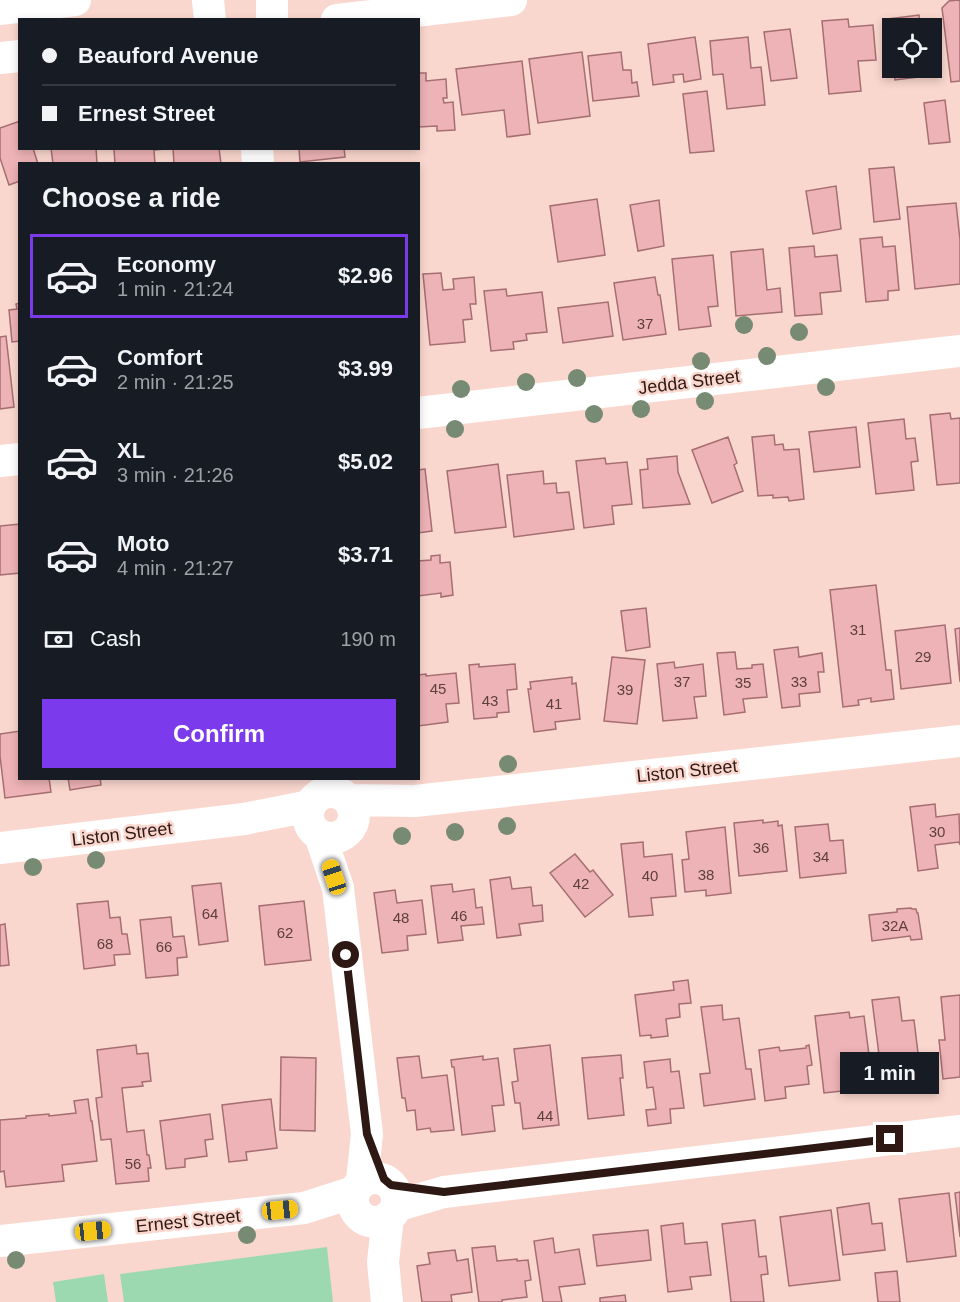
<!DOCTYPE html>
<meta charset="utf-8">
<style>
:root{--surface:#171b24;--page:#242831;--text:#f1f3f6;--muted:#9ea1a6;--line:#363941;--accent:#7c3aed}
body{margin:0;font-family:Arial,sans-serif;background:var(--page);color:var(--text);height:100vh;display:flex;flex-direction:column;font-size:22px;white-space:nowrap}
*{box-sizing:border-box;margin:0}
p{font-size:20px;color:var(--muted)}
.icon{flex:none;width:33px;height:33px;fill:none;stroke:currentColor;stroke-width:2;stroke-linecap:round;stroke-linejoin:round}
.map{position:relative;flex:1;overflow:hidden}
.sheet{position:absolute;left:18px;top:162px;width:402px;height:618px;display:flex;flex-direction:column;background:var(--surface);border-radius:0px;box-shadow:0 3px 9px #0003}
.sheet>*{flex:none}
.hud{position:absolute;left:18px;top:18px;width:402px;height:132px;border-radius:0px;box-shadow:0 3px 9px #0003;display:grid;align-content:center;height:132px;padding:0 24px;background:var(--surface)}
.buttons{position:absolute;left:882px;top:18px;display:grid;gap:12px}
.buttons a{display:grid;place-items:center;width:60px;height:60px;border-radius:0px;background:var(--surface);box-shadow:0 3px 9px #0003;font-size:30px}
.end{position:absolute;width:27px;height:27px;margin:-14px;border:8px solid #2d1813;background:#fff;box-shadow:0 0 0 3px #fff}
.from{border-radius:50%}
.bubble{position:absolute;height:42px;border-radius:0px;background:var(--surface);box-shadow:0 3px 9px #0003;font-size:20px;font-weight:600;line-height:42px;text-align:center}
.car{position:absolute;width:18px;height:36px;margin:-18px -9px;border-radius:8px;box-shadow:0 0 4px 2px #0007;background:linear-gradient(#f5c518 24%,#345 0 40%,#f5c518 0 76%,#345 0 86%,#f5c518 0)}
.hud b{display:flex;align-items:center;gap:21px;height:57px;font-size:22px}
.hud b+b{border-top:2px solid var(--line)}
.hud i{width:15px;height:15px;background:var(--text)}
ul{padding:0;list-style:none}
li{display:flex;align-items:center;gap:18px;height:84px;margin:0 12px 9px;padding:0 12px;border:3px solid transparent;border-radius:0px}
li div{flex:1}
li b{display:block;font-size:22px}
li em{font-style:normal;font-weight:600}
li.active{border-color:var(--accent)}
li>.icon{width:54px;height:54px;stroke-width:1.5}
h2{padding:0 24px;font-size:27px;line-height:72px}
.pay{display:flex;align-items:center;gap:15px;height:66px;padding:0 24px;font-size:22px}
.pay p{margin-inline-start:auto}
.action{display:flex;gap:12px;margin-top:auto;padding:12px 24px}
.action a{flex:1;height:69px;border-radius:0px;background:var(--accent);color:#fff;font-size:24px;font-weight:600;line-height:69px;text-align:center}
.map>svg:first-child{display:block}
.green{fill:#9dd9b0}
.building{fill:#eeb3b6;stroke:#a56e73;stroke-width:1.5}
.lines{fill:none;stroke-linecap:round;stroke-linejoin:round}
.minor{stroke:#fff;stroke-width:32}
.tree{fill:#778a73}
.route{stroke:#2d1813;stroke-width:8}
.labels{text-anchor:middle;stroke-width:5;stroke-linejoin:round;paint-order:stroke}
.number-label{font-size:15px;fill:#5d3f3c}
.street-label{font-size:18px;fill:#2d1813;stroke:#fad7ce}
</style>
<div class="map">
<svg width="960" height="1302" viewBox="0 0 960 1302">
<rect width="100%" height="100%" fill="#fad7ce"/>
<path class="green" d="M327 1247 333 1302H124L120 1274Z
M104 1274 108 1302H56L53 1282Z"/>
<path class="building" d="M958 0 960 1V81L951 82 942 8 949 1Z
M919 15 920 28H892V61L888 19Z
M848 19 849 27 873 25 876 60 858 61 861 91 829 94 822 21Z
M790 29 797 78 771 81 764 32Z
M695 37 701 79 684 82 683 74 673 75 674 82 653 85 648 44Z
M748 37 751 68 761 67 765 105 727 109 723 74 713 75 710 41Z
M582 52 590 116 538 123 529 59Z
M621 52 623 70H631L632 83 637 82 639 96 593 101 588 56Z
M522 61 530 134 507 137 504 110 462 115 456 69Z
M893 68H925L926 76 895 80Z
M418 73H426V81L446 79 447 98H443L444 103 453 102 455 130 437 131V126L418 127Z
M707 91 714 151 690 153 683 94Z
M945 100 950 142 929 144 924 103Z
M20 121V148H33L38 164H20V181L9 185 0 158V128Z
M51 148H96L97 163 53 164Z
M123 148H164V149L154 150 155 164H115L114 149Z
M173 148H219L221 164H174Z
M299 148H344L345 157 300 162Z
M894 167 900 219 874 222 869 169Z
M836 186 841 229 813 234 806 191Z
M597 199 605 255 558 262 550 206Z
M659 200 664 246 638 251 630 205Z
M956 203 960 240V284L915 289 907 207Z
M882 237 883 247 895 246 899 290 888 291V300L866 302 860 239Z
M814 246 815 257 837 255 841 291 820 293 822 314 795 316 789 248Z
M763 249 767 290 780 288 782 312 736 316 731 252Z
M713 255 718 306 708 307 711 326 679 330 672 259Z
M441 273 443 290 454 289 453 279 474 277 476 304H470L472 319 463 320 465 342 430 345 423 274Z
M655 277 658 295H660L666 334 623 340 614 283Z
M506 289 507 296 542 292 547 332 526 334 527 340 513 342 514 349 491 351 484 291Z
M608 302 613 336 563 343 558 308Z
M20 303V341L12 342 9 310 17 309 16 304Z
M6 336 14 407 0 409V337Z
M950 413 951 419 960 418V483L937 485 930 415Z
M904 419 906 439 915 438 918 461 911 462 914 490 876 494 868 423Z
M856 427 860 467 814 472 809 432Z
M774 435 775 445 783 444 784 450 799 449 804 499 789 501 788 497 773 498V495L758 496 752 437Z
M728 437 737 463 734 465 743 491 712 503 692 450Z
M677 456 678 472 690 504 643 508 640 470 648 469 647 459Z
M605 458 606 464 627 462 632 504 612 506 614 524 584 528 576 461Z
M498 464 506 527 455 533 447 471Z
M425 469 432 531 418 533V470Z
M543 471 544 484 556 483 557 493 569 492 574 529 514 537 507 475Z
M20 524V573L0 575V526Z
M440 555V563L450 562 453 595 441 597V593L418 596V561L431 560V556Z
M876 585 886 670H891L894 699 871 702V698L858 700 859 705 843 707 830 590Z
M646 608 650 647 626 651 621 611Z
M945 625 951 683 901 689 895 631Z
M960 628V682L955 629Z
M798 647 799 657 822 653 824 672H818L820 692 799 694 800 706 782 708 774 650Z
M735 652 737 669 752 668V665L763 664 767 697 743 699 745 712 724 715 717 653Z
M612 657 645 660 637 724 604 721Z
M674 662 675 668 703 664 706 696 694 697 697 718 663 721 657 664Z
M479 664V667L515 664 517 689 507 690 509 712 497 713V717L474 719 469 665Z
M456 673 459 703 446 704 448 722 418 726V675L426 674V676Z
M572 677V684L576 683 580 719 555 722 556 729 534 732 528 689H531L530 682Z
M20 731V778H49L51 792 5 798 0 756V734Z
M68 778H100L101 785 70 790Z
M935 804 936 817 959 814 960 845 959 842 935 845 938 868 918 871 910 807Z
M763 820V823L778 821V826L782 825 787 871 739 876 734 823Z
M828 824 830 841 843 840 846 873 800 878 795 827Z
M725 827 731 893 706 896V890L685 892 682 860 689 859 686 832Z
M643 842 644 857 672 854 676 896 651 898 653 915 629 917 621 844Z
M575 854 590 872 593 870 613 895 585 917 550 873Z
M510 877 512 889 531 887 533 906 542 905 543 921 519 924 521 935 497 938 490 880Z
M221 883 228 941 199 945 192 886Z
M452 884 453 892 474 889 476 908 482 907 484 924 461 926 463 940 438 943 431 886Z
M395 890 397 903 422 900 426 934 407 936 408 950 382 953 374 893Z
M108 901 110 918 120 917 122 934H127L130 954 114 955 115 965 84 969 77 904Z
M304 901 311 960 265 965 259 906Z
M911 908 912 909H916L917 913H918L922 939 911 940 910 936 872 941 869 915 897 912V909Z
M171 917 173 937 184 936 187 957 177 958 178 975 146 978 140 920Z
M5 924 9 965 0 966V925Z
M688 980 691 1003 679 1004 680 1017 666 1019 668 1036 651 1038V1035L640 1036 635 995 674 990 673 982Z
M960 995V1077L943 1079 939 1040H945L941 997Z
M899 997 902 1021 914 1020 918 1053 913 1054 917 1083 883 1086 872 1000Z
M722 1005 723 1020 739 1018 746 1069H751L755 1099 704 1106 700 1074 710 1073 701 1007Z
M849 1012 850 1018 864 1016 869 1055 864 1056 867 1079 850 1081 851 1090 824 1093 815 1016Z
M136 1045 137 1054 148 1053 151 1081 142 1082 143 1086 122 1088 127 1132 144 1130 147 1155H149L151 1168H148L149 1181 116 1184 111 1139 101 1140 96 1098 102 1097 97 1050Z
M550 1045 559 1125 523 1129 520 1103H515L512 1082 518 1081 514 1049Z
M809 1045 812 1065 807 1066 809 1084 785 1087 786 1098 765 1101 759 1050 779 1047 780 1051 806 1048V1046Z
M621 1055 623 1078H620L624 1115 588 1119 582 1058Z
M419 1056 422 1078 447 1075 454 1130 431 1132 430 1128 417 1130 415 1110 407 1111 405 1098H402L397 1058Z
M483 1056V1060L498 1058 504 1105 492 1106 495 1131 462 1135 454 1067H452L451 1060Z
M281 1057 316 1058 315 1131 280 1130Z
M670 1059 671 1072 679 1071 684 1108 670 1109 671 1123 648 1126 646 1110 656 1109 653 1087 647 1088 644 1062Z
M88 1099 91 1121H92L97 1161 62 1165 64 1181 6 1187 4 1171 0 1172V1120L26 1118V1116L49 1114V1116L76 1113 74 1101Z
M271 1099 277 1148 246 1152 247 1160 229 1162 222 1105Z
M210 1114 213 1139 205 1140 207 1156 185 1159V1167L166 1169 160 1121Z
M960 1192V1237L955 1193Z
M949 1193 956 1256 907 1262 899 1199Z
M869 1203 872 1224 882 1223 885 1250 843 1255 837 1208Z
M831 1210 840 1280 789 1286 780 1217Z
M755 1220 759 1257 766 1256 768 1274 761 1275 764 1302H731L722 1224Z
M683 1223 685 1244 707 1242 711 1275 690 1277 692 1289 668 1292 661 1226Z
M648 1230 651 1260 597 1266 593 1235Z
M553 1238 555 1253 579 1249 585 1284 559 1287 562 1302H543L534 1241Z
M495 1246 497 1261 517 1259V1261L528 1260 531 1280 525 1281 527 1297 502 1300V1302H479L472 1248Z
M455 1250 457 1261 468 1259 472 1292 451 1295 452 1302H422L417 1266 430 1264 428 1253Z
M897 1271 900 1302H878L875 1273Z
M625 1295 626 1302H600V1298Z"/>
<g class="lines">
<path class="minor" d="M208 0 210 20
M0 9 75 0
M272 20V0
M337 20 511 0
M0 58 20 56
M257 148 258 164
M418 413 960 351
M0 461 20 459
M308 815a23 23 0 1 1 46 0a23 23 0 1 1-46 0Z
M349 800 415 801 960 741
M320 835 338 888 367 1134 362 1181
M0 848 244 819 310 806
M353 1200a22 22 0 1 1 44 0a22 22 0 1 1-44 0Z
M396 1206 444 1192 960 1131
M0 1241 304 1208 354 1192
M387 1302 383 1262 388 1217"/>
</g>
<g class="tree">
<circle cx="744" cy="325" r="9"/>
<circle cx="799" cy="332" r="9"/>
<circle cx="767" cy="356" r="9"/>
<circle cx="701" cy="361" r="9"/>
<circle cx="577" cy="378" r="9"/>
<circle cx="526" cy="382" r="9"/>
<circle cx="826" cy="387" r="9"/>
<circle cx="461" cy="389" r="9"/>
<circle cx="705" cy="401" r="9"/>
<circle cx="641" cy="409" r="9"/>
<circle cx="594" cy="414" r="9"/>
<circle cx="455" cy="429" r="9"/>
<circle cx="508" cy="764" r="9"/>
<circle cx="507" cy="826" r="9"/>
<circle cx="455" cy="832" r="9"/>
<circle cx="402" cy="836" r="9"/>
<circle cx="96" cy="860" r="9"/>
<circle cx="33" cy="867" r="9"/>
<circle cx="247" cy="1235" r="9"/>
<circle cx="16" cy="1260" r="9"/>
</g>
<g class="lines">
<path class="route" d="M346 955 367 1134 384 1179 391 1185 444 1192 890 1139"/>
</g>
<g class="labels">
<g class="number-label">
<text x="645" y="329">37</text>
<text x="858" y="635">31</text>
<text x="923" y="662">29</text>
<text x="682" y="687">37</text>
<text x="799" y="687">33</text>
<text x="743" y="688">35</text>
<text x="438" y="694">45</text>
<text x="625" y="695">39</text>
<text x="490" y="706">43</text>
<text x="554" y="709">41</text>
<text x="937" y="837">30</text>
<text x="761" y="853">36</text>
<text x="821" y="862">34</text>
<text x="706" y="880">38</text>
<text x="650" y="881">40</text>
<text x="581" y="889">42</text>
<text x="210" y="919">64</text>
<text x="459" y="921">46</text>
<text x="401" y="923">48</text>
<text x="895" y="931">32A</text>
<text x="285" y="938">62</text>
<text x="105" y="949">68</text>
<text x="164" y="952">66</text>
<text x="545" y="1121">44</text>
<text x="133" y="1169">56</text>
</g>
<g class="street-label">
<text transform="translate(689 382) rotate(-7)" y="6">Jedda Street</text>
<text transform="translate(687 771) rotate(-6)" y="6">Liston Street</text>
<text transform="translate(122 834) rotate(-7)" y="6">Liston Street</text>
<text transform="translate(188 1221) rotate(-6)" y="6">Ernest Street</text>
</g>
</g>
</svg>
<div class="buttons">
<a><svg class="icon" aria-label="locate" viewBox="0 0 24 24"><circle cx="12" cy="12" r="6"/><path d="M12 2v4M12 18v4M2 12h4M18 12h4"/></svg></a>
</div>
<i class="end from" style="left:346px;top:955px"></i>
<i class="end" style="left:890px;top:1139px"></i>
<div class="bubble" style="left:840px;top:1052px;width:99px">1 min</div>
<i class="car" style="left:334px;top:877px;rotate:342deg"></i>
<i class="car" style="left:280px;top:1210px;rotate:84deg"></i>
<i class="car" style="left:93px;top:1231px;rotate:84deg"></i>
<div class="hud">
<b><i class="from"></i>Beauford Avenue</b>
<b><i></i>Ernest Street</b>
</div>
<section class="sheet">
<h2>Choose a ride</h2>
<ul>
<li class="active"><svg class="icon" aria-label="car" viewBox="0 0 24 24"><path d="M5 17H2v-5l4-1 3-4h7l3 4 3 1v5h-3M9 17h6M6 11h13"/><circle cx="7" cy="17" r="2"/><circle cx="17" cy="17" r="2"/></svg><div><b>Economy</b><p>1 min · 21:24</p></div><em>$2.96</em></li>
<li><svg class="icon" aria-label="car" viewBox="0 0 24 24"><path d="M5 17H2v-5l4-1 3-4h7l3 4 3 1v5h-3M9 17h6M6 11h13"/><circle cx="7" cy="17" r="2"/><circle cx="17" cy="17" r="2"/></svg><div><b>Comfort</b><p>2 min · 21:25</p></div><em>$3.99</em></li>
<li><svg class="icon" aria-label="car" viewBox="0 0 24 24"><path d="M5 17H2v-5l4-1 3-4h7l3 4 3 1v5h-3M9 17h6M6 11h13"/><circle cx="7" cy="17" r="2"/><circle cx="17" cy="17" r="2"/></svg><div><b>XL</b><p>3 min · 21:26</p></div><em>$5.02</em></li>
<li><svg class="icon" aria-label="car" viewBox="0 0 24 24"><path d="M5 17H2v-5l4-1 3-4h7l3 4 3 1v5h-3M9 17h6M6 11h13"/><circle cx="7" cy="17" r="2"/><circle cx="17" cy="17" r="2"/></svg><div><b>Moto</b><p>4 min · 21:27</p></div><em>$3.71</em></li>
</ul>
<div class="pay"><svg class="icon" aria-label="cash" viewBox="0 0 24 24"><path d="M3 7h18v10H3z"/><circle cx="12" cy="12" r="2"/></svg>Cash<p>190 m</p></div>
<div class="action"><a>Confirm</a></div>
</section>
</div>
